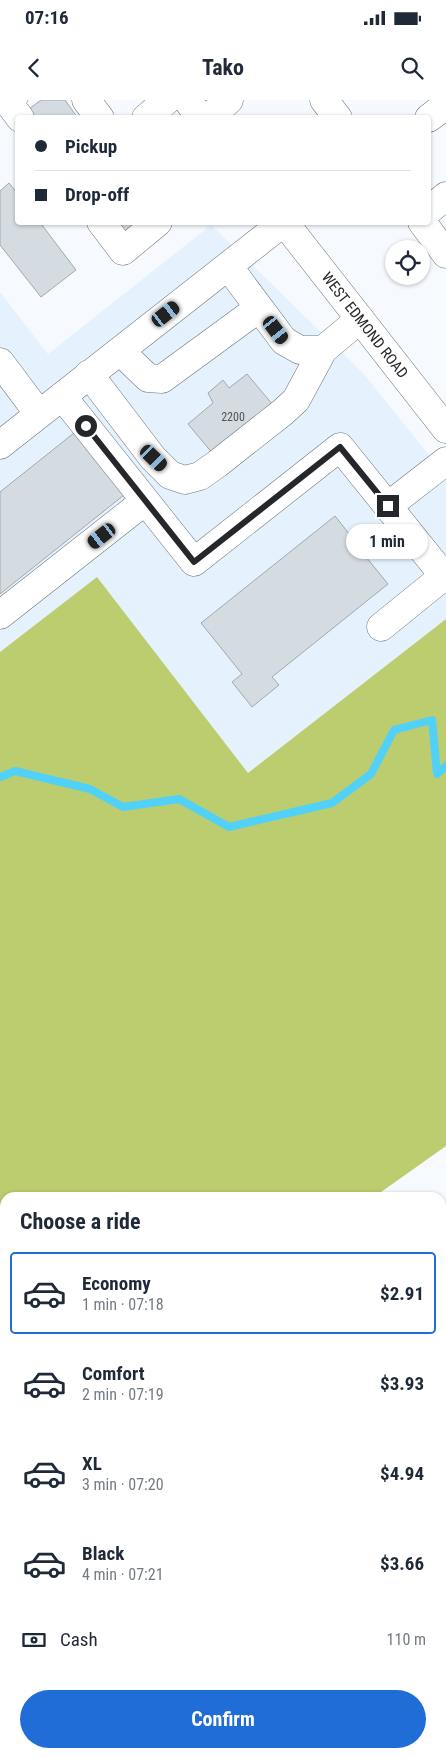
<!DOCTYPE html>
<meta charset="utf-8">
<style>
:root{--surface:#fff;--page:#f6f6f7;--text:#1f2937;--muted:#747a83;--line:#e0e1e3;--accent:#216dd8}
body{margin:0;font-family:"Roboto Condensed",sans-serif;background:var(--page);color:var(--text);height:100vh;display:flex;flex-direction:column;font-size:19px;white-space:nowrap}
*{box-sizing:border-box;margin:0}
p{font-size:16px;color:var(--muted)}
.icon{flex:none;width:28px;height:28px;fill:none;stroke:currentColor;stroke-width:2;stroke-linecap:round;stroke-linejoin:round}
.map{position:relative;flex:1;overflow:hidden}
.details{position:absolute;left:0px;top:1092px;width:446px;height:566px;display:flex;flex-direction:column;background:var(--surface);border-radius:15px 15px 0 0;box-shadow:0 1px 4px #0004}
.details>*{flex:none}
.guide{position:absolute;left:15px;top:15px;width:416px;height:110px;border-radius:5px;box-shadow:0 1px 4px #0004;display:grid;align-content:center;height:110px;padding:0 20px;background:var(--surface)}
.controls{position:absolute;left:385px;top:140px;display:grid;gap:10px}
.controls a{display:grid;place-items:center;width:45px;height:45px;border-radius:50%;background:var(--surface);box-shadow:0 1px 4px #0004;font-size:25px}
.end{position:absolute;width:22px;height:22px;margin:-11px;border:6px solid #25272a;background:#fff;box-shadow:0 0 0 2px #fff}
.from{border-radius:50%}
.bubble{position:absolute;height:35px;border-radius:18px;background:var(--surface);box-shadow:0 1px 4px #0004;font-size:16px;font-weight:700;line-height:35px;text-align:center}
.car{position:absolute;width:15px;height:30px;margin:-15px -8px;border-radius:6px;box-shadow:0 0 4px 1px #0007;background:linear-gradient(#222 24%,#8ab4d8 0 40%,#222 0 76%,#8ab4d8 0 86%,#222 0)}
.guide b{display:flex;align-items:center;gap:18px;height:48px;font-size:19px}
.guide b+b{border-top:1px solid var(--line)}
.guide i{width:12px;height:12px;background:var(--text)}
ul{padding:0;list-style:none}
li{display:flex;align-items:center;gap:15px;height:82px;margin:0 10px 8px;padding:0 10px;border:2px solid transparent;border-radius:5px}
li div{flex:1}
li b{display:block;font-size:19px}
li em{font-style:normal;font-weight:700}
li.current{border-color:var(--accent)}
li>.icon{width:45px;height:45px;stroke-width:1.5}
h2{padding:0 20px;font-size:22px;line-height:60px}
.pay{display:flex;align-items:center;gap:12px;height:55px;padding:0 20px;font-size:19px}
.pay p{margin-inline-start:auto}
.cta{display:flex;gap:10px;margin-top:auto;padding:10px 20px}
.cta a{flex:1;height:58px;border-radius:30px;background:var(--accent);color:#fff;font-size:20px;font-weight:700;line-height:58px;text-align:center}
.status{display:flex;justify-content:space-between;align-items:center;height:35px;padding:0 25px;background:var(--surface);direction:ltr}
.status svg{height:14px;fill:currentColor}
header{display:flex;justify-content:space-between;align-items:center;height:65px;padding:0 20px;background:var(--surface);font-size:22px;font-weight:700}
.map>svg:first-child{display:block}
.built{fill:#e5f2fe}
.forest{fill:#bbcd6e}
.lines{fill:none;stroke-linecap:round;stroke-linejoin:round}
.stream{stroke:#52d1f8;stroke-width:8}
.building{fill:#d4dce2;stroke:#a1a8ae}
.minor-casing{stroke:#6d7479;stroke-width:29}
.major-casing{stroke:#6d7479;stroke-width:29}
.minor{stroke:#fff;stroke-width:28}
.major{stroke:#fff;stroke-width:28}
.route{stroke:#25272a;stroke-width:6}
.labels{text-anchor:middle;stroke-width:4.5;stroke-linejoin:round;paint-order:stroke}
.number-label{font-size:12px;fill:#515458}
.street-label{font-size:15px;fill:#25272a;stroke:#f6fafe}
</style>
<div class="status"><b>07:16</b><svg viewBox="0 0 49 12"><path d="M0 12V9h3v3zM5 12V6h3v6zM10 12V3h3v9zM15 12V0h3v12zM26 1h20v11H26zM47 4h2v5h-2z"/></svg></div>
<header><svg class="icon" aria-label="back" viewBox="0 0 24 24"><path d="M15 5l-7 7 7 7"/></svg>Tako<svg class="icon" aria-label="search" viewBox="0 0 24 24"><circle cx="10" cy="10" r="6"/><path d="M15 15l6 6"/></svg></header>
<div class="map">
<svg width="446" height="1658" viewBox="0 0 446 1658">
<rect width="100%" height="100%" fill="#f6fafe"/>
<path class="built" d="M211 125 363 273 446 376V519L248 673 97 477 0 552V192L48 254Z"/>
<path class="forest" d="M97 477 248 673 446 519V1046L374 1097 5 1098V1164L0 1157V552Z"/>
<g class="lines">
<path class="stream" d="M0 677 15 671 90 689 123 707 179 699 229 727 332 703 371 674 394 630 432 620 437 674 446 666"/>
</g>
<path class="building" d="M41 0H65L78 18H36L29 9Z
M9 83 18 94V122H45L42 125 76 170 41 197 0 145V91Z
M117 122H151L130 139Z
M247 274 278 311 213 354 188 324 213 303 208 293 223 280 229 288Z
M74 333 124 395 0 494V392Z
M335 416 354 440 364 433 377 449 366 457 388 484 272 577 279 585 252 607 232 582 242 574 201 523Z"/>
<g class="lines">
<defs>
<path id="minor" d="M13 0 9 3 20 18
M86 0 100 18
M324 0 338 18
M146 18 167 0
M208 18 229 0
M429 18 446 5
M429 110 446 96
M101 122 123 151 158 122
M422 122 446 154
M228 166 284 241 300 250H323
M120 251 148 278 162 279 259 208
M0 262 39 314
M89 274 153 358 170 375 185 380 200 376 217 364 283 312 296 300 323 250 360 219
M62 296 194 462 340 347 444 476 381 527
M0 345 284 122
M388 406 446 361
M0 515 145 401
M441 1285 446 1281
M441 1313 446 1319
M0 1438 5 1443
M259 1654 265 1658
M37 1658 40 1654"/>
<g id="major">
<path d="M187 0 201 18"/>
<path id="s1" d="M284 122 446 329"/>
</g>
</defs>
<use href="#minor" class="minor-casing"/>
<use href="#major" class="major-casing"/>
<use href="#minor" class="minor"/>
<use href="#major" class="major"/>
</g>
<g class="lines">
<path class="route" d="M86 326 194 462 340 347 388 406"/>
</g>
<g class="labels">
<g class="number-label">
<text x="233" y="321">2200</text>
</g>
<g class="street-label">
<text dy="5" stroke="none"><textPath href="#s1" startOffset="131">WEST EDMOND ROAD</textPath></text>
</g>
</g>
</svg>
<div class="controls">
<a><svg class="icon" aria-label="locate" viewBox="0 0 24 24"><circle cx="12" cy="12" r="6"/><path d="M12 2v4M12 18v4M2 12h4M18 12h4"/></svg></a>
</div>
<i class="end from" style="left:86px;top:326px"></i>
<i class="end" style="left:388px;top:406px"></i>
<div class="bubble" style="left:346px;top:424px;width:82px">1 min</div>
<i class="car" style="left:166px;top:214px;rotate:52deg"></i>
<i class="car" style="left:276px;top:230px;rotate:143deg"></i>
<i class="car" style="left:154px;top:358px;rotate:134deg"></i>
<i class="car" style="left:102px;top:436px;rotate:232deg"></i>
<div class="guide">
<b><i class="from"></i>Pickup</b>
<b><i></i>Drop-off</b>
</div>
<section class="details">
<h2>Choose a ride</h2>
<ul>
<li class="current"><svg class="icon" aria-label="car" viewBox="0 0 24 24"><path d="M5 17H2v-5l4-1 3-4h7l3 4 3 1v5h-3M9 17h6M6 11h13"/><circle cx="7" cy="17" r="2"/><circle cx="17" cy="17" r="2"/></svg><div><b>Economy</b><p>1 min · 07:18</p></div><em>$2.91</em></li>
<li><svg class="icon" aria-label="car" viewBox="0 0 24 24"><path d="M5 17H2v-5l4-1 3-4h7l3 4 3 1v5h-3M9 17h6M6 11h13"/><circle cx="7" cy="17" r="2"/><circle cx="17" cy="17" r="2"/></svg><div><b>Comfort</b><p>2 min · 07:19</p></div><em>$3.93</em></li>
<li><svg class="icon" aria-label="car" viewBox="0 0 24 24"><path d="M5 17H2v-5l4-1 3-4h7l3 4 3 1v5h-3M9 17h6M6 11h13"/><circle cx="7" cy="17" r="2"/><circle cx="17" cy="17" r="2"/></svg><div><b>XL</b><p>3 min · 07:20</p></div><em>$4.94</em></li>
<li><svg class="icon" aria-label="car" viewBox="0 0 24 24"><path d="M5 17H2v-5l4-1 3-4h7l3 4 3 1v5h-3M9 17h6M6 11h13"/><circle cx="7" cy="17" r="2"/><circle cx="17" cy="17" r="2"/></svg><div><b>Black</b><p>4 min · 07:21</p></div><em>$3.66</em></li>
</ul>
<div class="pay"><svg class="icon" aria-label="cash" viewBox="0 0 24 24"><path d="M3 7h18v10H3z"/><circle cx="12" cy="12" r="2"/></svg>Cash<p>110 m</p></div>
<div class="cta"><a>Confirm</a></div>
</section>
</div>
